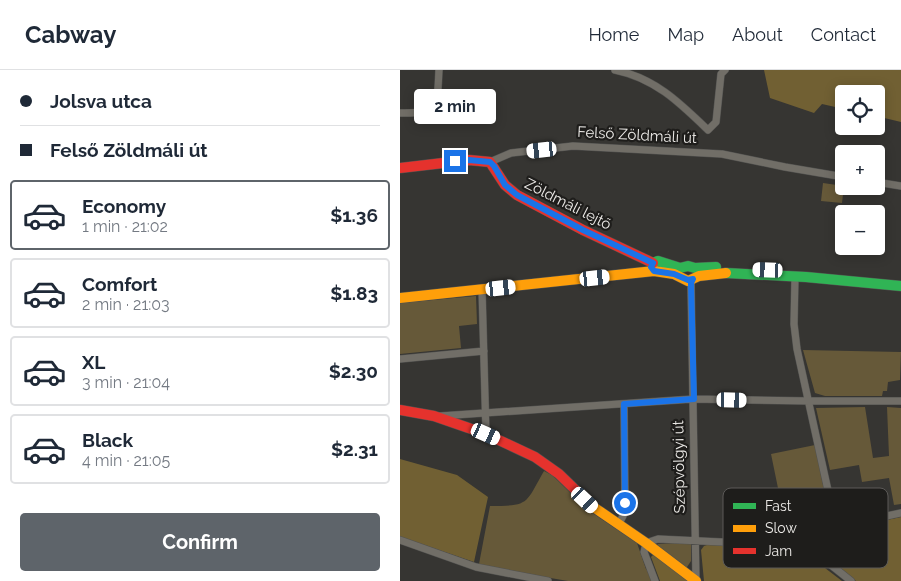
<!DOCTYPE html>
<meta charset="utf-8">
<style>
:root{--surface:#fff;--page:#f2f2f3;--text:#1f2937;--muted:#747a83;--line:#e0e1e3;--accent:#5e646a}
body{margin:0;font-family:Raleway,sans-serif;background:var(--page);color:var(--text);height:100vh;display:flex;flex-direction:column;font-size:19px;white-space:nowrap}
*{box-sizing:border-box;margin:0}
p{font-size:16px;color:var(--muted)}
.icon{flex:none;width:28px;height:28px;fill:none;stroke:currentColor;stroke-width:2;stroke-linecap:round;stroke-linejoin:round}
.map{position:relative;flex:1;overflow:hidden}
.drawer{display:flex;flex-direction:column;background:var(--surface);width:400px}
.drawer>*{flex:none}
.banner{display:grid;align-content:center;height:110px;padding:0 20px;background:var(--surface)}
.fabs{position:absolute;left:435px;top:15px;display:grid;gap:10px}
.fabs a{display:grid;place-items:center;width:50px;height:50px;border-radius:5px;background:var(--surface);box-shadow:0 2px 12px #0003;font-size:25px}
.end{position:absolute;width:22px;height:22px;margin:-11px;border:6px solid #1a73e8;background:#fff;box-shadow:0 0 0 2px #fff}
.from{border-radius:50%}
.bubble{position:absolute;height:35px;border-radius:5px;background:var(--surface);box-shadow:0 2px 12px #0003;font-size:16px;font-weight:700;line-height:35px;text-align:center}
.car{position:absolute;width:15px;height:30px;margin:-15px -8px;border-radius:6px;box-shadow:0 0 4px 1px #0007;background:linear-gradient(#fff 24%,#345 0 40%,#fff 0 76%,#345 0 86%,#fff 0)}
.banner b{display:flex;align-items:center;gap:18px;height:48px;font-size:19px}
.banner b+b{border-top:1px solid var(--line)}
.banner i{width:12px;height:12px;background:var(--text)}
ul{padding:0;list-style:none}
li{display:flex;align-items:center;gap:15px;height:70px;margin:0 10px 8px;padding:0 10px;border:2px solid var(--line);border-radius:5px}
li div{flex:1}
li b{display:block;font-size:19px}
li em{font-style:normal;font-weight:700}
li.on{border-color:var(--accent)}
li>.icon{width:45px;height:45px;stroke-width:1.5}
.cta{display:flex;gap:10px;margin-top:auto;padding:10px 20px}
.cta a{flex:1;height:58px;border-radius:5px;background:var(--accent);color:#fff;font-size:20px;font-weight:700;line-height:58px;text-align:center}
header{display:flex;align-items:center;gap:30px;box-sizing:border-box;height:70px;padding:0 25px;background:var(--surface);border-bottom:1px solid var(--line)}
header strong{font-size:24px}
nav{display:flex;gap:28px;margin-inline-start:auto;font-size:18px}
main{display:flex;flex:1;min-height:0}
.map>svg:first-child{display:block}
.green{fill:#665939}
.forest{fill:#716033}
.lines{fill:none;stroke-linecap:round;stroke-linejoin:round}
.street-casing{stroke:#525250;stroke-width:8}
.fast-casing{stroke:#525250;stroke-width:11}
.slow-casing{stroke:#525250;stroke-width:11}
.jam-casing{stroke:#525250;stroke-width:11}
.street{stroke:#716e67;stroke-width:7}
.fast{stroke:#30b455;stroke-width:10}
.slow{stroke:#ff9f0a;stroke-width:10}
.jam{stroke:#e5322d;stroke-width:10}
.route{stroke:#1a73e8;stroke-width:6}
.labels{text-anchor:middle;stroke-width:4.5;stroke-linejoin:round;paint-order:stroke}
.street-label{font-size:15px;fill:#eceae7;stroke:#1e1d1b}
.key{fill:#1e1d1b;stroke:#5c5a58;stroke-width:1}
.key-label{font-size:14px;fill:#eceae7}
</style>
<header>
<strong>Cabway</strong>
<nav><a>Home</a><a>Map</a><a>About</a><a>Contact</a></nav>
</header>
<main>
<section class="drawer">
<div class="banner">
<b><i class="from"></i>Jolsva utca</b>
<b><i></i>Felső Zöldmáli út</b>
</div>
<ul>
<li class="on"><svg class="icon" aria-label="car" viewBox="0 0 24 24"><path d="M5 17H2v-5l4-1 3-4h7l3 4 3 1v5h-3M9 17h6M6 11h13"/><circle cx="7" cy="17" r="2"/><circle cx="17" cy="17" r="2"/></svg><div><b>Economy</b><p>1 min · 21:02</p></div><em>$1.36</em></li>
<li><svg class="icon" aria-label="car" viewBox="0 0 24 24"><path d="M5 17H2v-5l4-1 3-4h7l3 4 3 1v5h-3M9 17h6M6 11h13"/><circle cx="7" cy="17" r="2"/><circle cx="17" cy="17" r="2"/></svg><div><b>Comfort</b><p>2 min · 21:03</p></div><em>$1.83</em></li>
<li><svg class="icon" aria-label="car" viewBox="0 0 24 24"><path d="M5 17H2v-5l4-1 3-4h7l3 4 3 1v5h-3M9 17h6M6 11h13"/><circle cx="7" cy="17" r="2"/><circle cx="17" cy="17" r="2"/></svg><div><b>XL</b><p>3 min · 21:04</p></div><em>$2.30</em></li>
<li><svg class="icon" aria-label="car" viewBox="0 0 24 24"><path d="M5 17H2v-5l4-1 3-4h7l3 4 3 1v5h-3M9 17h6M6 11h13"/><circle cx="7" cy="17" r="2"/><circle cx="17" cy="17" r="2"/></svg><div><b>Black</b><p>4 min · 21:05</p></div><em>$2.31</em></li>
</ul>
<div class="cta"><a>Confirm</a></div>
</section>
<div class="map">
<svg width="501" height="511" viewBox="0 0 501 511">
<rect width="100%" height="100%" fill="#363532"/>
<path class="green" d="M423 113 444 116 442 133 421 131Z
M76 226 77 254 59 256 61 278 0 284V233Z
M403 280 501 282 500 310 488 312 487 321H483L482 326H425L415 323Z
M465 337 473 388 489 386 487 337 501 338V434L494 435 489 408 462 412 459 395 430 400 416 338Z
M415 375 431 454 406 471 400 455 406 445 379 423 371 384Z
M144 401 152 405 188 440 237 473 246 499 253 504 254 511H168L97 499 79 494 90 436C130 436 125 434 144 401Z
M289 472 291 474V491L287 497H281L257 475 258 474Z"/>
<path class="forest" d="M364 0H501V52L476 46V24H444V39L422 34 414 43 370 28Z
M0 389 57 405 88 427 74 492 0 467Z
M501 447V511H456L416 480 434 461Z
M310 474 408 485 442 511H304L301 480 304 476Z
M255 483 296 511H260L251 487Z"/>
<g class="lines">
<defs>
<path id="street" d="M215 0C255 8 280 33 308 60L316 52 321 4 325 0
M0 43C40 44 37 35 39 0
M90 92 111 83 173 76 322 84 385 97 444 107
M476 112 501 116
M395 207 394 254 397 279 436 457
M293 209 291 213 296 511
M82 219 86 364
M0 289 84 281
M40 346 293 329 410 331H501
M218 455 223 446 225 433 224 334
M0 470 76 497 148 511
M407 476 436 457 501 443
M255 511 244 482 246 473 258 469 407 476 451 511"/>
<path id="fast" d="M253 193 258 191 280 198 288 196 295 198 316 197
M326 203 406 207 501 216"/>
<path id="slow" d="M0 228 254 201 274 204 288 211 299 206 326 203
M192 436 246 473 296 511"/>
<path id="jam" d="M0 98 69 90 90 92 105 115 117 125 183 160 253 193
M0 340 34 346 86 364 135 387 159 404 192 436"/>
</defs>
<use href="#street" class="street-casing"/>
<use href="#fast" class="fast-casing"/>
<use href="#slow" class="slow-casing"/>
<use href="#jam" class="jam-casing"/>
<use href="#street" class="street"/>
<use href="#fast" class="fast"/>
<use href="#slow" class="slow"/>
<use href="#jam" class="jam"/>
</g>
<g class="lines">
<path class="route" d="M55 91 69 90 90 92 94 96 105 115 117 125 183 160 253 193 251 197 254 201 274 204 288 210 293 209 291 213 294 329 224 334 225 433"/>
</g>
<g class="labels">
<g class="street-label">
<text transform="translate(237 65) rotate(3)" y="5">Felső Zöldmáli út</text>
<text transform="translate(168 134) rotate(27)" y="5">Zöldmáli lejtő</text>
<text transform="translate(279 397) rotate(-91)" y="5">Szépvölgyi út</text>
</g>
</g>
<rect x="323" y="418" width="165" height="80" rx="8" class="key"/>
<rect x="333" y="433" width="23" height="6" fill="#30b455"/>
<rect x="333" y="455" width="23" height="7" fill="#ff9f0a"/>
<rect x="333" y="478" width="23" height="6" fill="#e5322d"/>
<g class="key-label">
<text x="365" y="441">Fast</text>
<text x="365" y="463">Slow</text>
<text x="365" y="486">Jam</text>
</g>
</svg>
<div class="fabs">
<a><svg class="icon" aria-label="locate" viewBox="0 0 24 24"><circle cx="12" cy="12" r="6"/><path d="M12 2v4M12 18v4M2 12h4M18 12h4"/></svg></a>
<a>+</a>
<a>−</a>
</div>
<i class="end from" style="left:225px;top:433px"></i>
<i class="end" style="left:55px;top:91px"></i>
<div class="bubble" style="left:14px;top:19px;width:82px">2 min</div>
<i class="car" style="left:142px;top:80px;rotate:264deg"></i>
<i class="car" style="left:368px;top:200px;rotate:272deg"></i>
<i class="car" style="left:195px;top:208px;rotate:84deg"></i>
<i class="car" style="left:101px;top:218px;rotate:84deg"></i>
<i class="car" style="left:332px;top:330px;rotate:91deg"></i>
<i class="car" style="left:86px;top:364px;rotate:114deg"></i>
<i class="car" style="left:185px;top:430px;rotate:133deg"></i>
</div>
</main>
